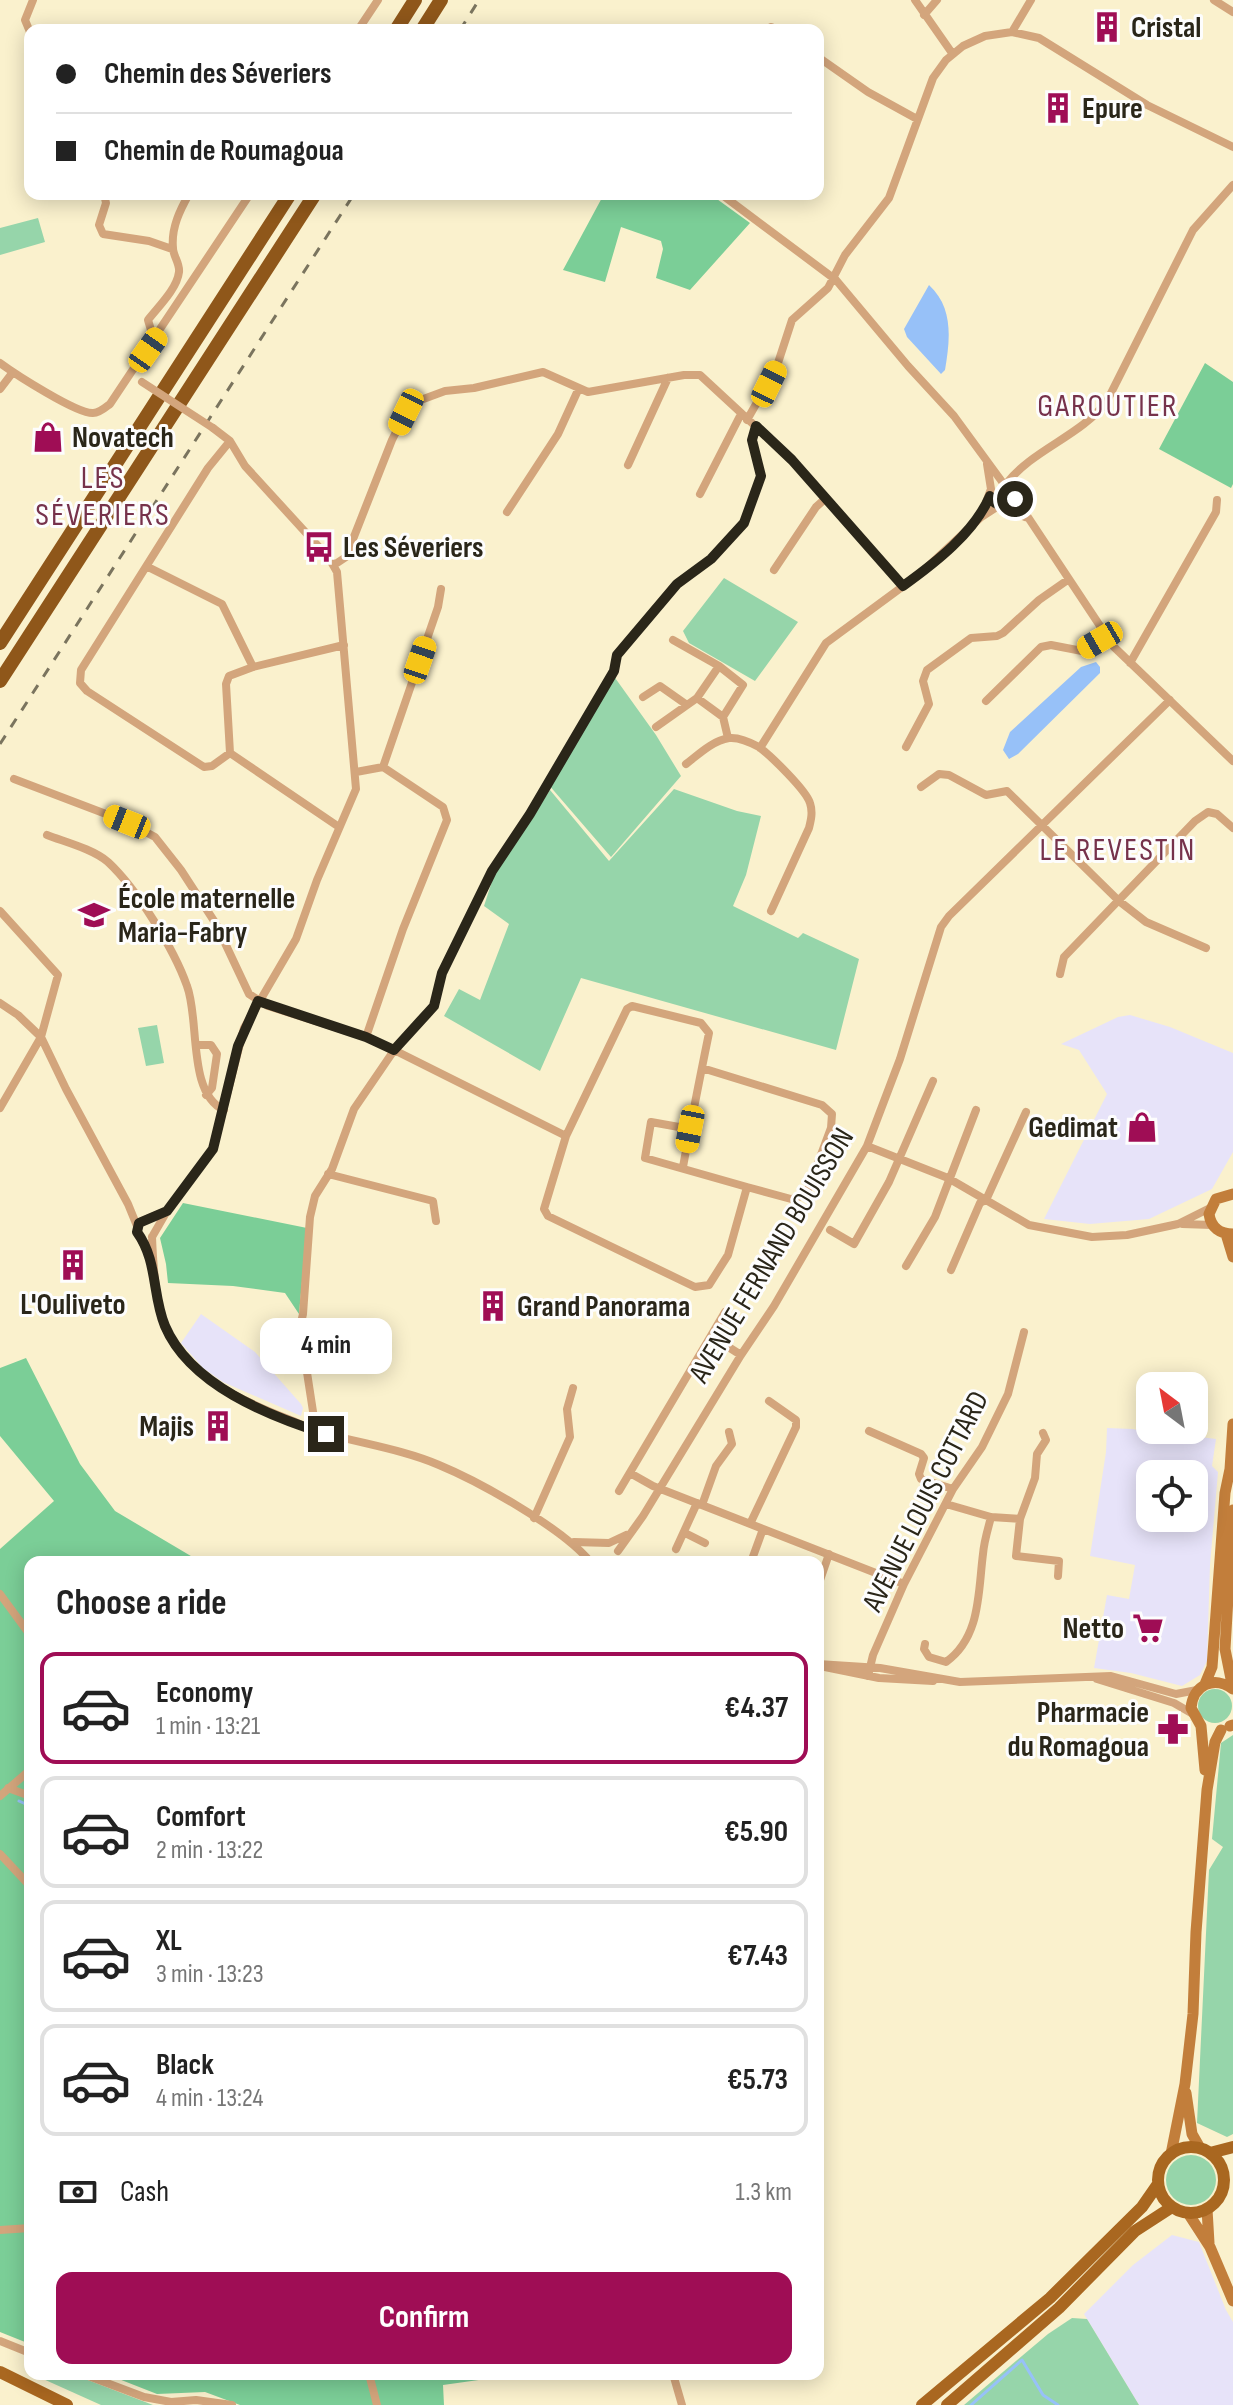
<!DOCTYPE html>
<meta charset="utf-8">
<style>
:root{--surface:#fff;--page:#f6f6f6;--text:#222;--muted:#767676;--line:#e0e0e0;--accent:#9f0d55}
body{margin:0;font-family:"Sofia Sans Condensed",sans-serif;background:var(--page);color:var(--text);height:100vh;display:flex;flex-direction:column;font-size:30px;white-space:nowrap}
*{box-sizing:border-box;margin:0}
p{font-size:26px;color:var(--muted)}
.icon{flex:none;width:44px;height:44px;fill:none;stroke:currentColor;stroke-width:2;stroke-linecap:round;stroke-linejoin:round}
.map{position:relative;flex:1;overflow:hidden}
.panel{position:absolute;left:24px;top:1556px;width:800px;height:824px;display:flex;flex-direction:column;background:var(--surface);border-radius:16px;box-shadow:0 4px 20px #0003}
.panel>*{flex:none}
.guide{position:absolute;left:24px;top:24px;width:800px;height:176px;border-radius:16px;box-shadow:0 4px 20px #0003;display:grid;align-content:center;height:176px;padding:0 32px;background:var(--surface)}
.needle{width:52px;rotate:328deg}
.buttons{position:absolute;left:1136px;top:1372px;display:grid;gap:16px}
.buttons a{display:grid;place-items:center;width:72px;height:72px;border-radius:16px;background:var(--surface);box-shadow:0 4px 20px #0003;font-size:40px}
.end{position:absolute;width:36px;height:36px;margin:-18px;border:10px solid #2a2619;background:#fff;box-shadow:0 0 0 4px #fff}
.from{border-radius:50%}
.bubble{position:absolute;height:56px;border-radius:16px;background:var(--surface);box-shadow:0 4px 20px #0003;font-size:26px;font-weight:700;line-height:56px;text-align:center}
.car{position:absolute;width:24px;height:48px;margin:-24px -12px;border-radius:10px;box-shadow:0 0 6px 2px #0007;background:linear-gradient(#f5c518 24%,#345 0 40%,#f5c518 0 76%,#345 0 86%,#f5c518 0)}
.guide b{display:flex;align-items:center;gap:28px;height:76px;font-size:30px}
.guide b+b{border-top:2px solid var(--line)}
.guide i{width:20px;height:20px;background:var(--text)}
ul{padding:0;list-style:none}
li{display:flex;align-items:center;gap:24px;height:112px;margin:0 16px 12px;padding:0 16px;border:4px solid var(--line);border-radius:16px}
li div{flex:1}
li b{display:block;font-size:30px}
li em{font-style:normal;font-weight:700}
li.selected{border-color:var(--accent)}
li>.icon{width:72px;height:72px;stroke-width:1.5}
h2{padding:0 32px;font-size:36px;line-height:96px}
.pay{display:flex;align-items:center;gap:20px;height:88px;padding:0 32px;font-size:30px}
.pay p{margin-inline-start:auto}
.cta{display:flex;gap:16px;margin-top:auto;padding:16px 32px}
.cta a{flex:1;height:92px;border-radius:16px;background:var(--accent);color:#fff;font-size:32px;font-weight:700;line-height:92px;text-align:center}
.map>svg:first-child{display:block}
.commercial{fill:#e7e3f9;fill-rule:evenodd}
.green{fill:#96d5aa}
.forest{fill:#7bce97}
.water{fill:#97c1f8}
.lines{fill:none;stroke-linecap:round;stroke-linejoin:round}
.stream{stroke:#97c1f8;stroke-width:3}
.street{stroke:#d3a57c;stroke-width:8}
.secondary{stroke:#c27e3b;stroke-width:11}
.primary{stroke:#a96720;stroke-width:12}
.highway{stroke:#8f571a;stroke-width:14}
.rail{stroke:#7a745e;stroke-width:3;stroke-dasharray:10 10;stroke-linecap:butt}
.street-bridge{stroke:#d3a57c;stroke-width:8}
.route{stroke:#2a2619;stroke-width:10}
.labels{text-anchor:middle;stroke-width:6;stroke-linejoin:round;paint-order:stroke}
.poi-label{font-size:30px;font-weight:bold;fill:#2a2619;stroke:#fdfdfd;text-anchor:start}
.street-label{font-size:30px;fill:#2a2619;stroke:#fdfdfd}
.neighbourhood-label{font-size:32px;letter-spacing:2px;fill:#76324b;stroke:#fdfdfd}
</style>
<div class="map">
<svg width="1233" height="2405" viewBox="0 0 1233 2405">
<rect width="100%" height="100%" fill="#faf1cd"/>
<path class="commercial" d="M1130 1015 1170 1027 1233 1053V1152L1212 1189 1149 1219 1090 1224 1044 1219 1107 1094 1079 1050 1061 1044 1118 1017Z
M201 1314 255 1352 301 1404 303 1408 301 1416 223 1382 203 1368 181 1343Z
M1107 1428 1133 1429 1147 1432V1438L1159 1440 1160 1436 1170 1438 1177 1434 1216 1439 1212 1466 1218 1472 1210 1565 1207 1661 1200 1675 1182 1686 1131 1673 1094 1668 1107 1595 1129 1599 1135 1565 1090 1556 1106 1452ZM1150 1474H1194V1518H1150Z
M1172 2235 1199 2242 1226 2310 1233 2322V2405H1139L1084 2314 1133 2265Z"/>
<path class="green" d="M38 218 45 242 0 255V228Z
M724 578 798 622 755 681 689 643 683 631Z
M613 675 656 735 681 776 611 857 548 784Z
M674 789 737 811 761 816 746 875 733 906 798 938 803 933 859 959 836 1050 581 978 540 1071 444 1016 459 989 480 1000 509 924 484 906 494 875 550 790 609 861Z
M157 1025 164 1063 146 1066 138 1028Z
M1198 1706a17 17 0 1 1 34 0a17 17 0 1 1-34 0Z
M1233 1735V2134L1227 2137 1197 2123 1209 1870 1223 1847 1212 1839 1221 1743Z
M1166 2180a25 25 0 1 1 50 0a25 25 0 1 1-50 0Z
M1072 2318 1087 2319 1139 2405H964L1048 2334Z
M32 2374H72L153 2405H101Z"/>
<path class="forest" d="M604 194H710L750 223 690 290 656 278 663 249 661 241 621 227 605 282 563 270Z
M1205 363 1233 382V484L1231 488 1159 449Z
M183 1203 307 1228 299 1314 285 1293 233 1286 168 1283 166 1264 160 1238Z
M26 1358 80 1464 115 1511 201 1562H30V2344L0 2332V1549L54 1501 0 1436V1368Z
M106 2374H493V2378L443 2385 444 2405H240L205 2392 157 2394Z"/>
<path class="water" d="M929 285C954 308 950 340 945 370L941 374 907 337 904 329Z
M1096 662 1100 667V673L1018 754 1009 759 1003 750 1010 732 1081 667Z"/>
<g class="lines">
<path class="stream" d="M19 1801 30 1806
M971 2405 1022 2360 1043 2395 1058 2405"/>
<path class="street" d="M915 0 952 53
M1214 0 1233 12
M924 15 937 0
M358 30 378 0
M767 30 771 27 779 30
M30 32 25 20 33 0
M1012 32 1031 0
M818 57 868 92 917 119
M104 194 106 203 99 225 103 234 149 241 172 249
M721 194 836 280 908 366 954 416 1003 483
M158 335 151 330 148 320C158 307 177 289 179 272 180 263 173 256 173 248 171 228 180 210 189 194
M0 363C15 374 77 414 93 413 100 413 106 407 110 404L250 194
M0 389 13 372
M747 420 776 369 792 320 828 288 845 255 889 198 933 78 946 60 963 46 985 36 1012 32 1039 38 1147 105 1233 147
M230 441 208 468 81 670 80 683 87 691 204 767 212 766 230 753 339 827
M628 465 668 378
M1006 484C1033 449 1081 436 1107 401L1193 230 1233 185
M1006 484 1114 647 1233 761
M700 494 741 414
M998 505 1004 504 1025 517
M507 512 558 434 579 388
M981 516 991 489 987 464
M334 565 346 557 392 440 406 412 418 401 445 391 474 388 543 372 588 392 684 375H700L792 460 903 586
M148 567 222 604 253 667
M774 570 816 507 826 498
M673 640 719 666 697 698
M1130 663 1216 512 1217 500
M719 666 743 685 723 717
M643 697 660 686 687 705
M986 701 1041 647 1051 645 1082 651 1107 636
M656 727 697 698 723 717 728 738
M906 747 929 704 923 681 927 670 971 638 997 636 1003 633 1039 600 1069 579
M760 748 826 643 921 573 980 518 1000 505
M230 753 226 684 229 676 253 667 344 645
M686 764C699 754 712 741 729 738 739 737 750 742 759 747 771 756 806 790 810 803 813 812 811 820 809 828L771 911
M383 767 438 607 441 589
M356 772 383 767 443 807 447 820 403 929 366 1037
M14 779 127 822 155 837 181 870 216 924 249 994 268 1006 366 1037 394 1050 566 1136
M921 787 939 774 949 775 986 795 1007 791 1119 901 1146 922 1206 948
M47 835C65 842 93 849 108 862 137 889 174 949 187 986 200 1020 187 1093 224 1110
M0 911 58 975 41 1037 0 1108
M1060 974 1064 957 1195 821 1208 812 1217 814 1233 828
M0 1003 18 1015 41 1037 66 1089 128 1204 137 1226V1232L150 1256
M197 1045H211L217 1054 212 1088 206 1095
M702 1068 822 1105 832 1114 831 1128 806 1195 791 1199 747 1187
M867 1146 948 1178 1029 1225 1092 1237 1127 1235 1178 1224 1210 1208
M683 1167C691 1122 700 1077 709 1033L701 1023 632 1006 627 1009 566 1136 544 1209 548 1216 695 1287 709 1285 728 1255 747 1187 645 1158 651 1122 690 1129
M328 1174 433 1201 436 1221
M1182 1224 1212 1225
M137 1226 142 1221 164 1212
M830 1230 854 1244 889 1182 933 1081
M152 1237 167 1211 213 1149 244 1028 296 939 317 880 356 789 337 572 329 558 245 466 230 441 213 428
M152 1237C153 1263 155 1302 165 1327 187 1377 240 1400 288 1419 301 1424 314 1431 328 1434 364 1444 404 1450 439 1465 480 1482 558 1526 587 1558
M906 1266 935 1217 976 1110
M951 1270 980 1203 986 1200 1026 1112
M711 1336 741 1355
M316 1431 300 1327 303 1314 310 1217 315 1196 332 1169 354 1109 397 1046 434 1006 442 973 492 871 530 814 614 671 617 655 677 584 711 559 744 523 761 476 752 440 756 426
M869 1431 921 1454 924 1458 919 1474 921 1479 953 1489
M630 1473 653 1486 904 1584
M619 1491 725 1312
M946 1504 991 1517 1020 1519 1035 1478 1037 1454 1046 1440 1043 1433
M702 1505 716 1466 732 1444 729 1432
M534 1518 570 1437 567 1409 573 1388
M1020 1519 1016 1556 1059 1561 1058 1576
M750 1524 796 1427V1420L769 1401
M685 1533 705 1543
M574 1542 609 1543 626 1535
M676 1549 697 1503
M618 1551 643 1516 741 1355 774 1306 867 1146 900 1059 941 927 949 916 1170 700
M751 1562 763 1529
M818 1586 829 1554
M0 1594 30 1635
M925 1644 924 1649 929 1657 946 1662C981 1637 978 1592 983 1554 984 1541 988 1529 991 1517
M818 1664 880 1668 960 1682 1111 1676 1176 1694 1197 1690
M820 1666 879 1678 933 1681
M868 1676 873 1655 904 1584 953 1489 982 1447 1008 1394 1024 1332
M1097 1679 1174 1703 1193 1714
M8 1788 30 1796
M0 1796 30 1770
M0 1854 30 1886
M0 2230 30 2228
M0 2341 30 2353
M83 2374 144 2397 171 2402 196 2400 232 2405
M369 2374 377 2405
M673 2374 682 2405"/>
<path class="secondary" d="M1233 1194 1216 1199 1209 1214C1211 1228 1220 1234 1233 1234
M1226 1234 1233 1257
M1205 1684 1212 1667 1225 1493 1230 1469 1233 1424
M1233 1689 1225 1649 1233 1510
M1230 1726 1233 1725
M1205 1770 1201 1726 1191 1708C1193 1685 1214 1675 1233 1689
M1186 2093 1192 2134 1200 2148
M1171 2154 1185 2084 1193 2014 1196 1932 1207 1790 1215 1742 1221 1730
M1207 2209 1209 2243
M1188 2213 1210 2247 1233 2301"/>
<path class="primary" d="M1158 2180a33 33 0 1 1 66 0a33 33 0 1 1-66 0Z
M1210 2153 1233 2147
M0 2372 67 2405
M922 2405 1050 2298 1142 2207 1158 2184
M947 2405 1059 2308 1135 2231 1172 2207"/>
<path class="highway" d="M396 30 415 0
M422 30 441 0
M0 643 290 194
M0 681 315 194"/>
<path class="rail" d="M460 30 479 0
M0 744 354 194"/>
<path class="street-bridge" d="M142 382 213 428"/>
</g>
<g class="lines">
<path class="route" d="M326 1434C269 1416 190 1385 165 1326 152 1295 158 1261 137 1232L139 1223 167 1211 213 1149 238 1046 258 1001 366 1037 394 1050 434 1006 442 973 492 871 530 814 614 671 617 655 677 584 711 559 744 523 761 476 752 440 756 426 792 460 903 586C935 563 974 533 990 496 993 504 1000 507 1007 503L1012 493 1015 499"/>
</g>
<defs>
<symbol id="building-bare" viewBox="-9 -9 18 18"><path d="M-4-6H4V6H1V3H-1V6H-4ZM-2.5-4.3h1.7v1.8h-1.7ZM.8-4.3h1.7v1.8H.8ZM-2.5-1h1.7V.8h-1.7ZM.8-1h1.7V.8H.8Z" fill="#9f0d55" stroke="#fdfdfd" stroke-width="2.5" paint-order="stroke"/></symbol>
<symbol id="shop-bare" viewBox="-9 -9 18 18"><path d="M-5-2.5h2.3a2.7 3.5 0 0 1 5.4 0H5L5.5 6h-11ZM-1.5-2.5h3a1.5 2.3 0 0 0-3 0Z" fill="#9f0d55" stroke="#fdfdfd" stroke-width="2.5" paint-order="stroke"/></symbol>
<symbol id="bus-bare" viewBox="-9 -9 18 18"><path d="M-5-6H5V4H4V6H2V4H-2V6H-4V4H-5ZM-3.5-4V0h7V-4ZM-3.5 1.2v1.5H-2V1.2ZM2 1.2v1.5H3.5V1.2Z" fill="#9f0d55" stroke="#fdfdfd" stroke-width="2.5" paint-order="stroke"/></symbol>
<symbol id="school-bare" viewBox="-9 -9 18 18"><path d="M0-5L7-2L0 1L-7-2ZM-4 1L0 2.5L4 1V4Q0 6-4 4Z" fill="#9f0d55" stroke="#fdfdfd" stroke-width="2.5" paint-order="stroke"/></symbol>
<symbol id="supermarket-bare" viewBox="-9 -9 18 18"><path d="M-6-5.5h2.5l.6 2H6L4.5 2H-2.5L-4.4-4H-6ZM-1.5 3.2a1.3 1.3 0 1 0 .1 0ZM3 3.2a1.3 1.3 0 1 0 .1 0Z" fill="#9f0d55" stroke="#fdfdfd" stroke-width="2.5" paint-order="stroke"/></symbol>
<symbol id="pharmacy-bare" viewBox="-9 -9 18 18"><path d="M-2-6h4v4h4v4h-4v4h-4v-4h-4v-4h4Z" fill="#9f0d55" stroke="#fdfdfd" stroke-width="2.5" paint-order="stroke"/></symbol>
</defs>
<g fill-rule="evenodd">
<use href="#building-bare" x="1085" y="5" width="44" height="44"/>
<use href="#building-bare" x="1036" y="86" width="44" height="44"/>
<use href="#shop-bare" x="26" y="415" width="44" height="44"/>
<use href="#bus-bare" x="297" y="525" width="44" height="44"/>
<use href="#school-bare" x="72" y="893" width="44" height="44"/>
<use href="#shop-bare" x="1120" y="1105" width="44" height="44"/>
<use href="#building-bare" x="51" y="1243" width="44" height="44"/>
<use href="#building-bare" x="471" y="1284" width="44" height="44"/>
<use href="#building-bare" x="196" y="1404" width="44" height="44"/>
<use href="#supermarket-bare" x="1126" y="1606" width="44" height="44"/>
<use href="#pharmacy-bare" x="1151" y="1707" width="44" height="44"/>
</g>
<g class="labels">
<g class="poi-label">
<text x="1131" y="37">Cristal</text>
<text x="1082" y="118">Epure</text>
<text x="72" y="447">Novatech</text>
<text x="343" y="557">Les Séveriers</text>
<text x="118" y="908">École maternelle<tspan x="118" dy="34">Maria-Fabry</tspan></text>
<text x="1118" y="1137" text-anchor="end">Gedimat</text>
<text x="73" y="1314" text-anchor="middle">L'Ouliveto</text>
<text x="517" y="1316">Grand Panorama</text>
<text x="194" y="1436" text-anchor="end">Majis</text>
<text x="1124" y="1638" text-anchor="end">Netto</text>
<text x="1149" y="1722" text-anchor="end">Pharmacie<tspan x="1149" dy="34">du Romagoua</tspan></text>
</g>
<g class="street-label">
<text transform="translate(771 1255) rotate(-59)" y="10">AVENUE FERNAND BOUISSON</text>
<text transform="translate(925 1501) rotate(-63)" y="10">AVENUE LOUIS COTTARD</text>
</g>
<g class="neighbourhood-label">
<text x="1108" y="416">GAROUTIER</text>
<text x="103" y="488">LES<tspan x="103" dy="37">SÉVERIERS</tspan></text>
<text x="1118" y="860">LE REVESTIN</text>
</g>
</g>
</svg>
<div class="buttons">
<a><svg class="needle" viewBox="-14 -14 28 28"><path d="M0-13l5 13h-10z" fill="#e53935"/><path d="M0 13l5-13h-10z" fill="#767676"/></svg></a>
<a><svg class="icon" aria-label="locate" viewBox="0 0 24 24"><circle cx="12" cy="12" r="6"/><path d="M12 2v4M12 18v4M2 12h4M18 12h4"/></svg></a>
</div>
<i class="end from" style="left:1015px;top:499px"></i>
<i class="end" style="left:326px;top:1434px"></i>
<div class="bubble" style="left:260px;top:1318px;width:132px">4 min</div>
<i class="car" style="left:148px;top:350px;rotate:35deg"></i>
<i class="car" style="left:769px;top:384px;rotate:26deg"></i>
<i class="car" style="left:406px;top:412px;rotate:206deg"></i>
<i class="car" style="left:1100px;top:640px;rotate:240deg"></i>
<i class="car" style="left:420px;top:660px;rotate:19deg"></i>
<i class="car" style="left:127px;top:822px;rotate:292deg"></i>
<i class="car" style="left:690px;top:1129px;rotate:191deg"></i>
<div class="guide">
<b><i class="from"></i>Chemin des Séveriers</b>
<b><i></i>Chemin de Roumagoua</b>
</div>
<section class="panel">
<h2>Choose a ride</h2>
<ul>
<li class="selected"><svg class="icon" aria-label="car" viewBox="0 0 24 24"><path d="M5 17H2v-5l4-1 3-4h7l3 4 3 1v5h-3M9 17h6M6 11h13"/><circle cx="7" cy="17" r="2"/><circle cx="17" cy="17" r="2"/></svg><div><b>Economy</b><p>1 min · 13:21</p></div><em>€4.37</em></li>
<li><svg class="icon" aria-label="car" viewBox="0 0 24 24"><path d="M5 17H2v-5l4-1 3-4h7l3 4 3 1v5h-3M9 17h6M6 11h13"/><circle cx="7" cy="17" r="2"/><circle cx="17" cy="17" r="2"/></svg><div><b>Comfort</b><p>2 min · 13:22</p></div><em>€5.90</em></li>
<li><svg class="icon" aria-label="car" viewBox="0 0 24 24"><path d="M5 17H2v-5l4-1 3-4h7l3 4 3 1v5h-3M9 17h6M6 11h13"/><circle cx="7" cy="17" r="2"/><circle cx="17" cy="17" r="2"/></svg><div><b>XL</b><p>3 min · 13:23</p></div><em>€7.43</em></li>
<li><svg class="icon" aria-label="car" viewBox="0 0 24 24"><path d="M5 17H2v-5l4-1 3-4h7l3 4 3 1v5h-3M9 17h6M6 11h13"/><circle cx="7" cy="17" r="2"/><circle cx="17" cy="17" r="2"/></svg><div><b>Black</b><p>4 min · 13:24</p></div><em>€5.73</em></li>
</ul>
<div class="pay"><svg class="icon" aria-label="cash" viewBox="0 0 24 24"><path d="M3 7h18v10H3z"/><circle cx="12" cy="12" r="2"/></svg>Cash<p>1.3 km</p></div>
<div class="cta"><a>Confirm</a></div>
</section>
</div>
